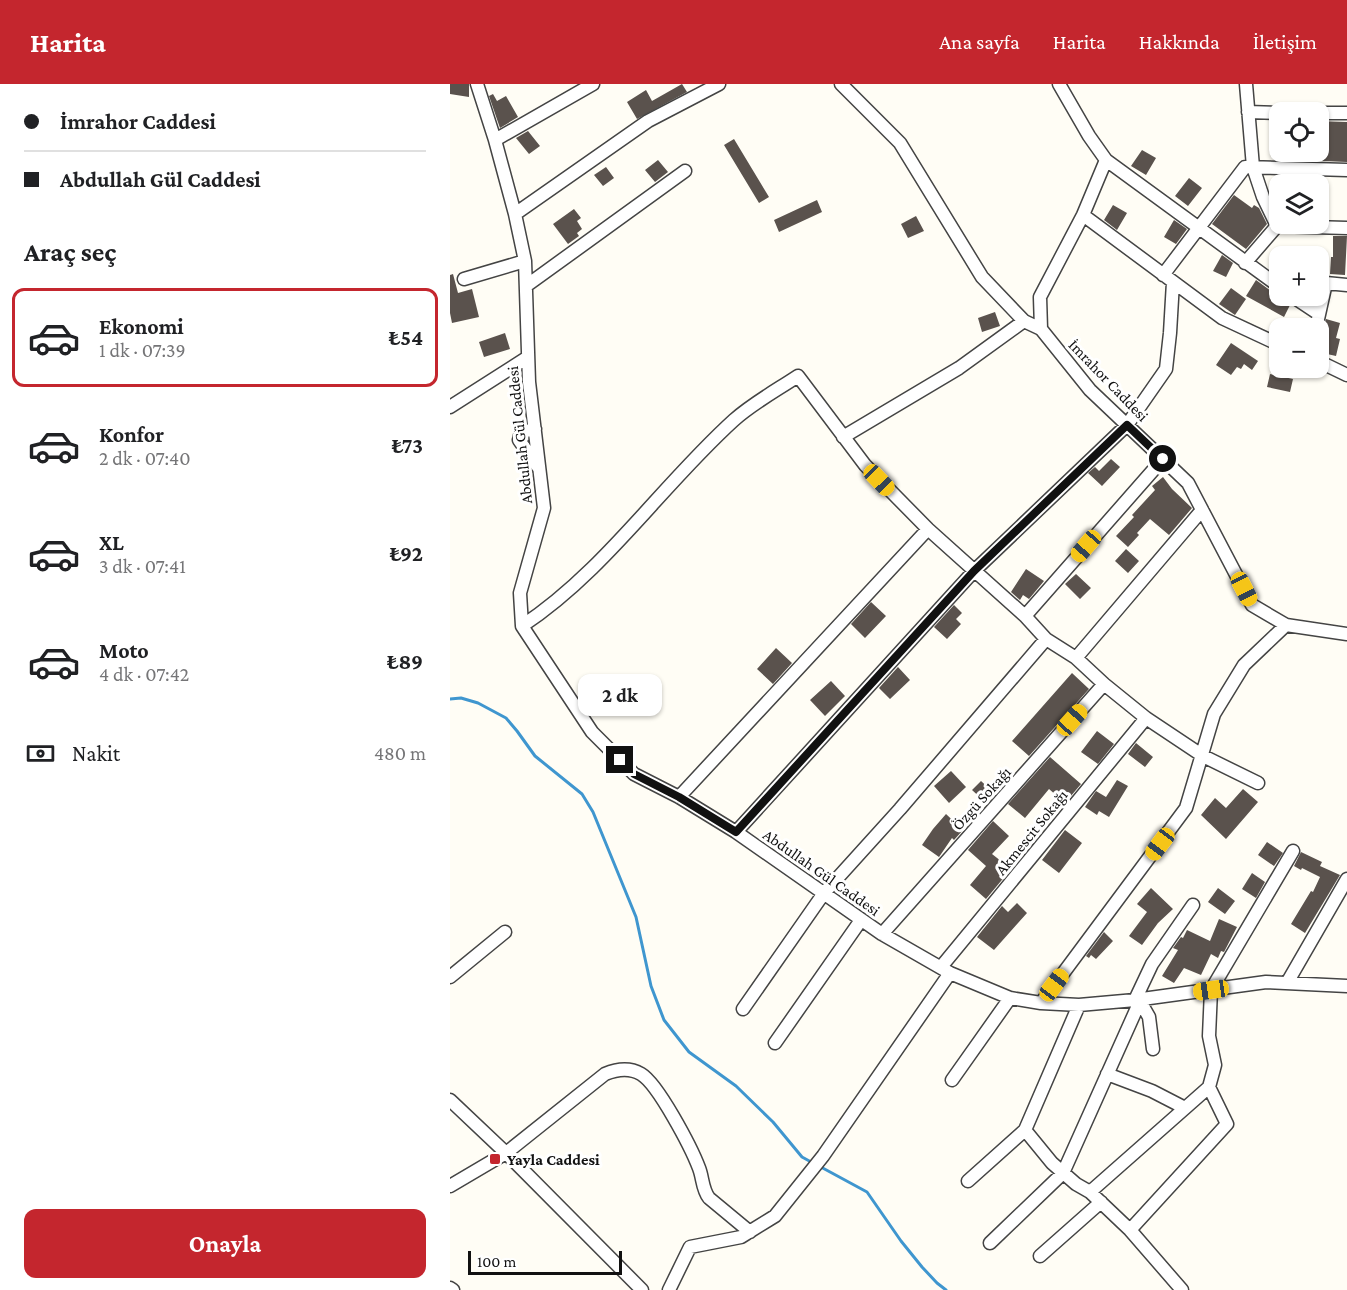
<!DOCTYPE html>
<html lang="tr">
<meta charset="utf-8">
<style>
:root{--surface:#fff;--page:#f2f2f2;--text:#202124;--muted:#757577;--line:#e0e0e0;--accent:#c4262e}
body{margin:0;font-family:"Crimson Pro",serif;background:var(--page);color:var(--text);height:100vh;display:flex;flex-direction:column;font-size:22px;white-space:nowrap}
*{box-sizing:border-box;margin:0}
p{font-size:20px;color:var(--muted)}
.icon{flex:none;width:33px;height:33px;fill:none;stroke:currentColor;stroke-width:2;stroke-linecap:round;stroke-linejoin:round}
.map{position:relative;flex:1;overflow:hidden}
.sheet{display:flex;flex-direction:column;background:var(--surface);width:450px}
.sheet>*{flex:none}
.banner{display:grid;align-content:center;height:132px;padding:0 24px;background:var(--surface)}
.buttons{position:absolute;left:819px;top:18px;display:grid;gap:12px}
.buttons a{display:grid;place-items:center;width:60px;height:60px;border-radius:12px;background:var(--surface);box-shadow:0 2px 4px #0004;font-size:30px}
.scale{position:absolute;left:18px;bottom:15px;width:154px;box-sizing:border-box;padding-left:6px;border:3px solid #111;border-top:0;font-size:16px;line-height:21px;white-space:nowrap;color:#111;-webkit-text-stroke:4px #fff;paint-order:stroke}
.end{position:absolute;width:27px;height:27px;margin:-14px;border:8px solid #111;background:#fff;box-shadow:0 0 0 3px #fff}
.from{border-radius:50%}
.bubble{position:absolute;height:42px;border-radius:12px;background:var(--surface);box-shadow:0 2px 4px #0004;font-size:20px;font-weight:700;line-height:42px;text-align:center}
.car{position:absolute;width:18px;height:36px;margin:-18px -9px;border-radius:8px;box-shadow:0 0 4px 2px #0007;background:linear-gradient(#f5c518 24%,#345 0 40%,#f5c518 0 76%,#345 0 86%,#f5c518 0)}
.banner b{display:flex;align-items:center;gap:21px;height:57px;font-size:22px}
.banner b+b{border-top:2px solid var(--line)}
.banner i{width:15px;height:15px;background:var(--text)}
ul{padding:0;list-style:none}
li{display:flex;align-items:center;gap:18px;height:99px;margin:0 12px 9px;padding:0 12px;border:3px solid transparent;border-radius:12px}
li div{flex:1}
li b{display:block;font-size:22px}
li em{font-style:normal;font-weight:700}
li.active{border-color:var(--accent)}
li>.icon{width:54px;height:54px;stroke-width:1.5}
h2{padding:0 24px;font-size:27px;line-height:72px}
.pay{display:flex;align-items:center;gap:15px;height:66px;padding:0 24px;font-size:22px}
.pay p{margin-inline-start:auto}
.button{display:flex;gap:12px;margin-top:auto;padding:12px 24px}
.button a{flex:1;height:69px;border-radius:12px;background:var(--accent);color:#fff;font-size:24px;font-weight:700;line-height:69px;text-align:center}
header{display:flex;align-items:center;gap:36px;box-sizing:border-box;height:84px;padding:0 30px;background:var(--accent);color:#fff}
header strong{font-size:28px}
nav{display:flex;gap:33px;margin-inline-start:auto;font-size:21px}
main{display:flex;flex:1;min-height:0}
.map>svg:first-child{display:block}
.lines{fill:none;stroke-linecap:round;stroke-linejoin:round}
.stream{stroke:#3f96cf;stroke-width:3}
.building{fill:#5a524d}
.minor-casing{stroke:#444;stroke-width:15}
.minor{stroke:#fff;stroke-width:12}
.route{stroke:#111;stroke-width:8}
.poi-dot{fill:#c4262e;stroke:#fff;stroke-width:2}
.labels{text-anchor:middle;stroke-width:6;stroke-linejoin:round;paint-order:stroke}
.street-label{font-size:16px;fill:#111;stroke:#fff}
.poi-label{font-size:16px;font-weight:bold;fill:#111;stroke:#fff;text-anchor:start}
</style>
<header>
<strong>Harita</strong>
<nav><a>Ana sayfa</a><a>Harita</a><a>Hakkında</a><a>İletişim</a></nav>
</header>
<main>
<section class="sheet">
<div class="banner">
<b><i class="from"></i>İmrahor Caddesi</b>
<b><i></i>Abdullah Gül Caddesi</b>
</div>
<h2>Araç seç</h2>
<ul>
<li class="active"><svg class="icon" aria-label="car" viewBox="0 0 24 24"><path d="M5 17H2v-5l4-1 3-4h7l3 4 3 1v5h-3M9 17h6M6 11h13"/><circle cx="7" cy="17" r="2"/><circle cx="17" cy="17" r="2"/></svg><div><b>Ekonomi</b><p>1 dk · 07:39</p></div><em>₺54</em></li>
<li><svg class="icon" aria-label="car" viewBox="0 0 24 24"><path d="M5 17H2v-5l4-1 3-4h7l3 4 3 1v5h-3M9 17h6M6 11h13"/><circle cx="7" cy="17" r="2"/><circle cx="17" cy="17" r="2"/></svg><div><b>Konfor</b><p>2 dk · 07:40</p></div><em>₺73</em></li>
<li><svg class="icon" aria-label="car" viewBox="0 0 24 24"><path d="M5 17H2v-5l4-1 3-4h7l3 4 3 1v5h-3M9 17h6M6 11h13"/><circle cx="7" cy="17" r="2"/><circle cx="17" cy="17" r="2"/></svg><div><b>XL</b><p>3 dk · 07:41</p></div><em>₺92</em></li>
<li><svg class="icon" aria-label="car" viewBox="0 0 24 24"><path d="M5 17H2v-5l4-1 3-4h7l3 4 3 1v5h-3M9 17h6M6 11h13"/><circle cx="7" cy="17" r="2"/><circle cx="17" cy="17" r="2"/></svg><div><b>Moto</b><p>4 dk · 07:42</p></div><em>₺89</em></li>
</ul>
<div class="pay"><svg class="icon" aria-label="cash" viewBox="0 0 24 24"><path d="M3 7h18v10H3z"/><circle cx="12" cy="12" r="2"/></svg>Nakit<p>480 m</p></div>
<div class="button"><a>Onayla</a></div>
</section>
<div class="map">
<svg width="897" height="1206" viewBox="0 0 897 1206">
<rect width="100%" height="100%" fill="#fffdf5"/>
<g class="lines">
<path class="stream" d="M0 615 11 614 28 619 56 634 67 647 85 672 132 710 143 728 186 833 201 902 214 936 239 968 286 1002 323 1038 352 1073 363 1079
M369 1082 417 1108 451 1157 472 1183 487 1199 496 1206"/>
</g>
<path class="building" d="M0 0H19V13L0 10Z
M232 0 237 8 187 35 177 18 196 6 202 17Z
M43 10 47 17 56 12 68 33 50 44 39 12Z
M868 37 897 38V78L848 76V68H868Z
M78 47 90 62 79 70 66 54Z
M284 55 319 113 309 119 274 61Z
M692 66 706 74 696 91 681 82Z
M208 76 218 88 205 98 195 86Z
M156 83 164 94 153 102 144 91Z
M739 94 752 104 738 122 725 112Z
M784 111 802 124 804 121 809 124 817 140 796 165 762 140Z
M367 116 372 128 329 148 324 136Z
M663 121 677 129 667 146 654 136Z
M124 125 131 134 127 137 132 145 127 149 129 152 118 160 103 140Z
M466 132 474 147 458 154 451 140Z
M724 136 737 145 726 160 714 153Z
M883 152H897L895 191 880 190 881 173H883Z
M772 171 783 179 776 193 763 187Z
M3 190 8 209 22 205 29 233 2 239 0 229V191Z
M806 196 825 210 834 212 835 216 840 221 834 233 796 212Z
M781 204 796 215 785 231 769 220Z
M545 228 550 242 532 248 528 234Z
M876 235 890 239 886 254 890 255 886 272 868 268V259Z
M55 249 60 265 34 273 29 258Z
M781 259 808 277 802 286 794 280 791 285 787 283 781 291 766 281Z
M820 290 843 295 840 308 817 303Z
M661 375 670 383 652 402 638 389 645 383 649 387Z
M713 393 722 405 742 424 719 451 700 435 687 449 689 451 678 463 666 452 684 433 682 431 705 406 702 402Z
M676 465 689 477 678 489 665 477Z
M576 485 594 497 579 515 573 511 570 516 561 508Z
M626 490 641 504 630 515 615 500Z
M421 518 436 532 415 554 401 540Z
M504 521 512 529 506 535 511 540 497 555 484 543Z
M326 564 342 579 323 600 307 585Z
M448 583 460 596 440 615 429 604Z
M622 589 639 605 579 672 562 657Z
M381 597 395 612 375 632 360 616Z
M647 647 664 660 648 680 631 668Z
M686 659 703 673 695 683 678 670Z
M600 673 631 700 615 719 599 705 575 734 558 720Z
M501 687 516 703 499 719 484 702Z
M667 696 678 702 659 733 649 727 647 731 635 723 646 707 656 713Z
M531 697 543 708 534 717 522 706Z
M793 705 808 718 776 755 751 731 765 714 776 724Z
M496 730 513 746 504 756 502 754 489 773 472 761 483 745Z
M543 737 559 752 542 770 561 785 536 815 520 801 536 782 518 766Z
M615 746 632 759 609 789 592 776Z
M817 758 833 769 824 782 808 771Z
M851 768 872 778 870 782 890 791 855 849 841 840 861 807 863 808 870 793 852 784 851 786 844 782Z
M802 789 815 798 806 814 792 805Z
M701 804 723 825 708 839 692 861 679 852 697 828 687 820Z
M768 804 785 817 775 830 758 818Z
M567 819 577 829 544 866 527 853 552 822 558 828Z
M769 835 787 843 774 868 771 867 768 874 761 870 751 891 734 884 724 899 712 892 728 866 723 864 731 853 733 854 737 846 760 857Z
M654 848 663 857 646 875 641 871 639 874 636 872Z"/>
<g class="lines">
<defs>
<path id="minor" d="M27 0 45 56 65 130 75 177 79 298 94 424 70 509 72 542 142 648 184 690 229 713 286 748 432 850 500 889 560 914 591 919 629 921 685 916 816 898 897 902
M391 0 450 59 532 193 574 237 591 245 640 306 738 399 802 521 836 541 897 550
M609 0 639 52 656 76 830 203
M796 0 803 83 813 113 827 142
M798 28 830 29
M868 29H897
M45 56 143 0
M65 130 198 37 269 0
M633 131 772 234 830 261
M795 179 827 142 897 144
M713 191 795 83 897 86
M14 195 75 177
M76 202 235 87
M842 212 869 230
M866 244 876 199 897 201
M591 245 590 213 633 131 656 76
M868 277 897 291
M0 323 78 273
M85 345 71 348 69 356 88 383
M393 353 509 284 574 237
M575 532 713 375
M72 542C155 487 211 402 284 336 303 319 327 306 348 292L415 381 478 445 575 532 596 555 626 574 654 600 696 634 753 672 808 699
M626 574 752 426
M229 713 478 445
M286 748 524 487 677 341 716 285 720 249 723 198
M432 850 654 600
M491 883 696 634
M0 893 55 848
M837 899 897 795
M685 916 702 880 743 821
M591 919 736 724 764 630 794 581 836 541
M691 919 699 933 703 965
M293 925 374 809 450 725 596 555
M325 959 411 836
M657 990 702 1007 735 1024
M502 996 560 914
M0 1016 56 1069 192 1206
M575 1046 602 1079 626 1100 640 1108 680 1146 732 1206
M518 1097 575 1046 629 921
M0 1102 56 1069 155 990C167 985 179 983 191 990 208 1000 241 1063 249 1084 253 1094 252 1105 259 1114L300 1148
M640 1108 759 1003 765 981 759 952 761 906 843 767
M680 1146 777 1040 759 1003
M540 1159 613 1089 691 915
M590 1172 651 1118
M0 1204 3 1206
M219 1206 240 1163 291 1153 325 1132 373 1072 500 889"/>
</defs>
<use href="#minor" class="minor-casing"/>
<use href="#minor" class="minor"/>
</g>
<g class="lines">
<path class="route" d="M170 676 184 690 229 713 286 748 524 487 677 341 713 375"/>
</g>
<rect class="poi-dot" x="39" y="1069" width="12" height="12" rx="3"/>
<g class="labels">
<g class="street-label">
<text transform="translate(659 296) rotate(46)" y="6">İmrahor Caddesi</text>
<text transform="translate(69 351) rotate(-96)" y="6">Abdullah Gül Caddesi</text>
<text transform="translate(531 714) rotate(-48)" y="6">Özgü Sokağı</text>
<text transform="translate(581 748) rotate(-51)" y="6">Akmescit Sokağı</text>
<text transform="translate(372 788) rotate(35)" y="6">Abdullah Gül Caddesi</text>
</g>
<g class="poi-label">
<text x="57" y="1081">Yayla Caddesi</text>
</g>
</g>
</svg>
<div class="buttons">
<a><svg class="icon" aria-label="locate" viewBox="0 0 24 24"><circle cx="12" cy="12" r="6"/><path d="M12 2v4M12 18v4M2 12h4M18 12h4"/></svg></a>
<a><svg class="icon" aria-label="layers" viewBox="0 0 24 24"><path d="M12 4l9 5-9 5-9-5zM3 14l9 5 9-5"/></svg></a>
<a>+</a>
<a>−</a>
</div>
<div class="scale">100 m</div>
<i class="end from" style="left:713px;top:375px"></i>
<i class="end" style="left:170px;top:676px"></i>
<div class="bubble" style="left:128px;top:590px;width:84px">2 dk</div>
<i class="car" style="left:429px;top:396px;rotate:136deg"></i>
<i class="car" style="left:636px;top:462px;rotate:221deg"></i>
<i class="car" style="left:794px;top:505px;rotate:153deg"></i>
<i class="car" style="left:622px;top:636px;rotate:42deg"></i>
<i class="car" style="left:710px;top:760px;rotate:217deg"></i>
<i class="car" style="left:604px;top:901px;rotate:37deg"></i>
<i class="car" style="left:761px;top:906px;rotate:262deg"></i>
</div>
</main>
